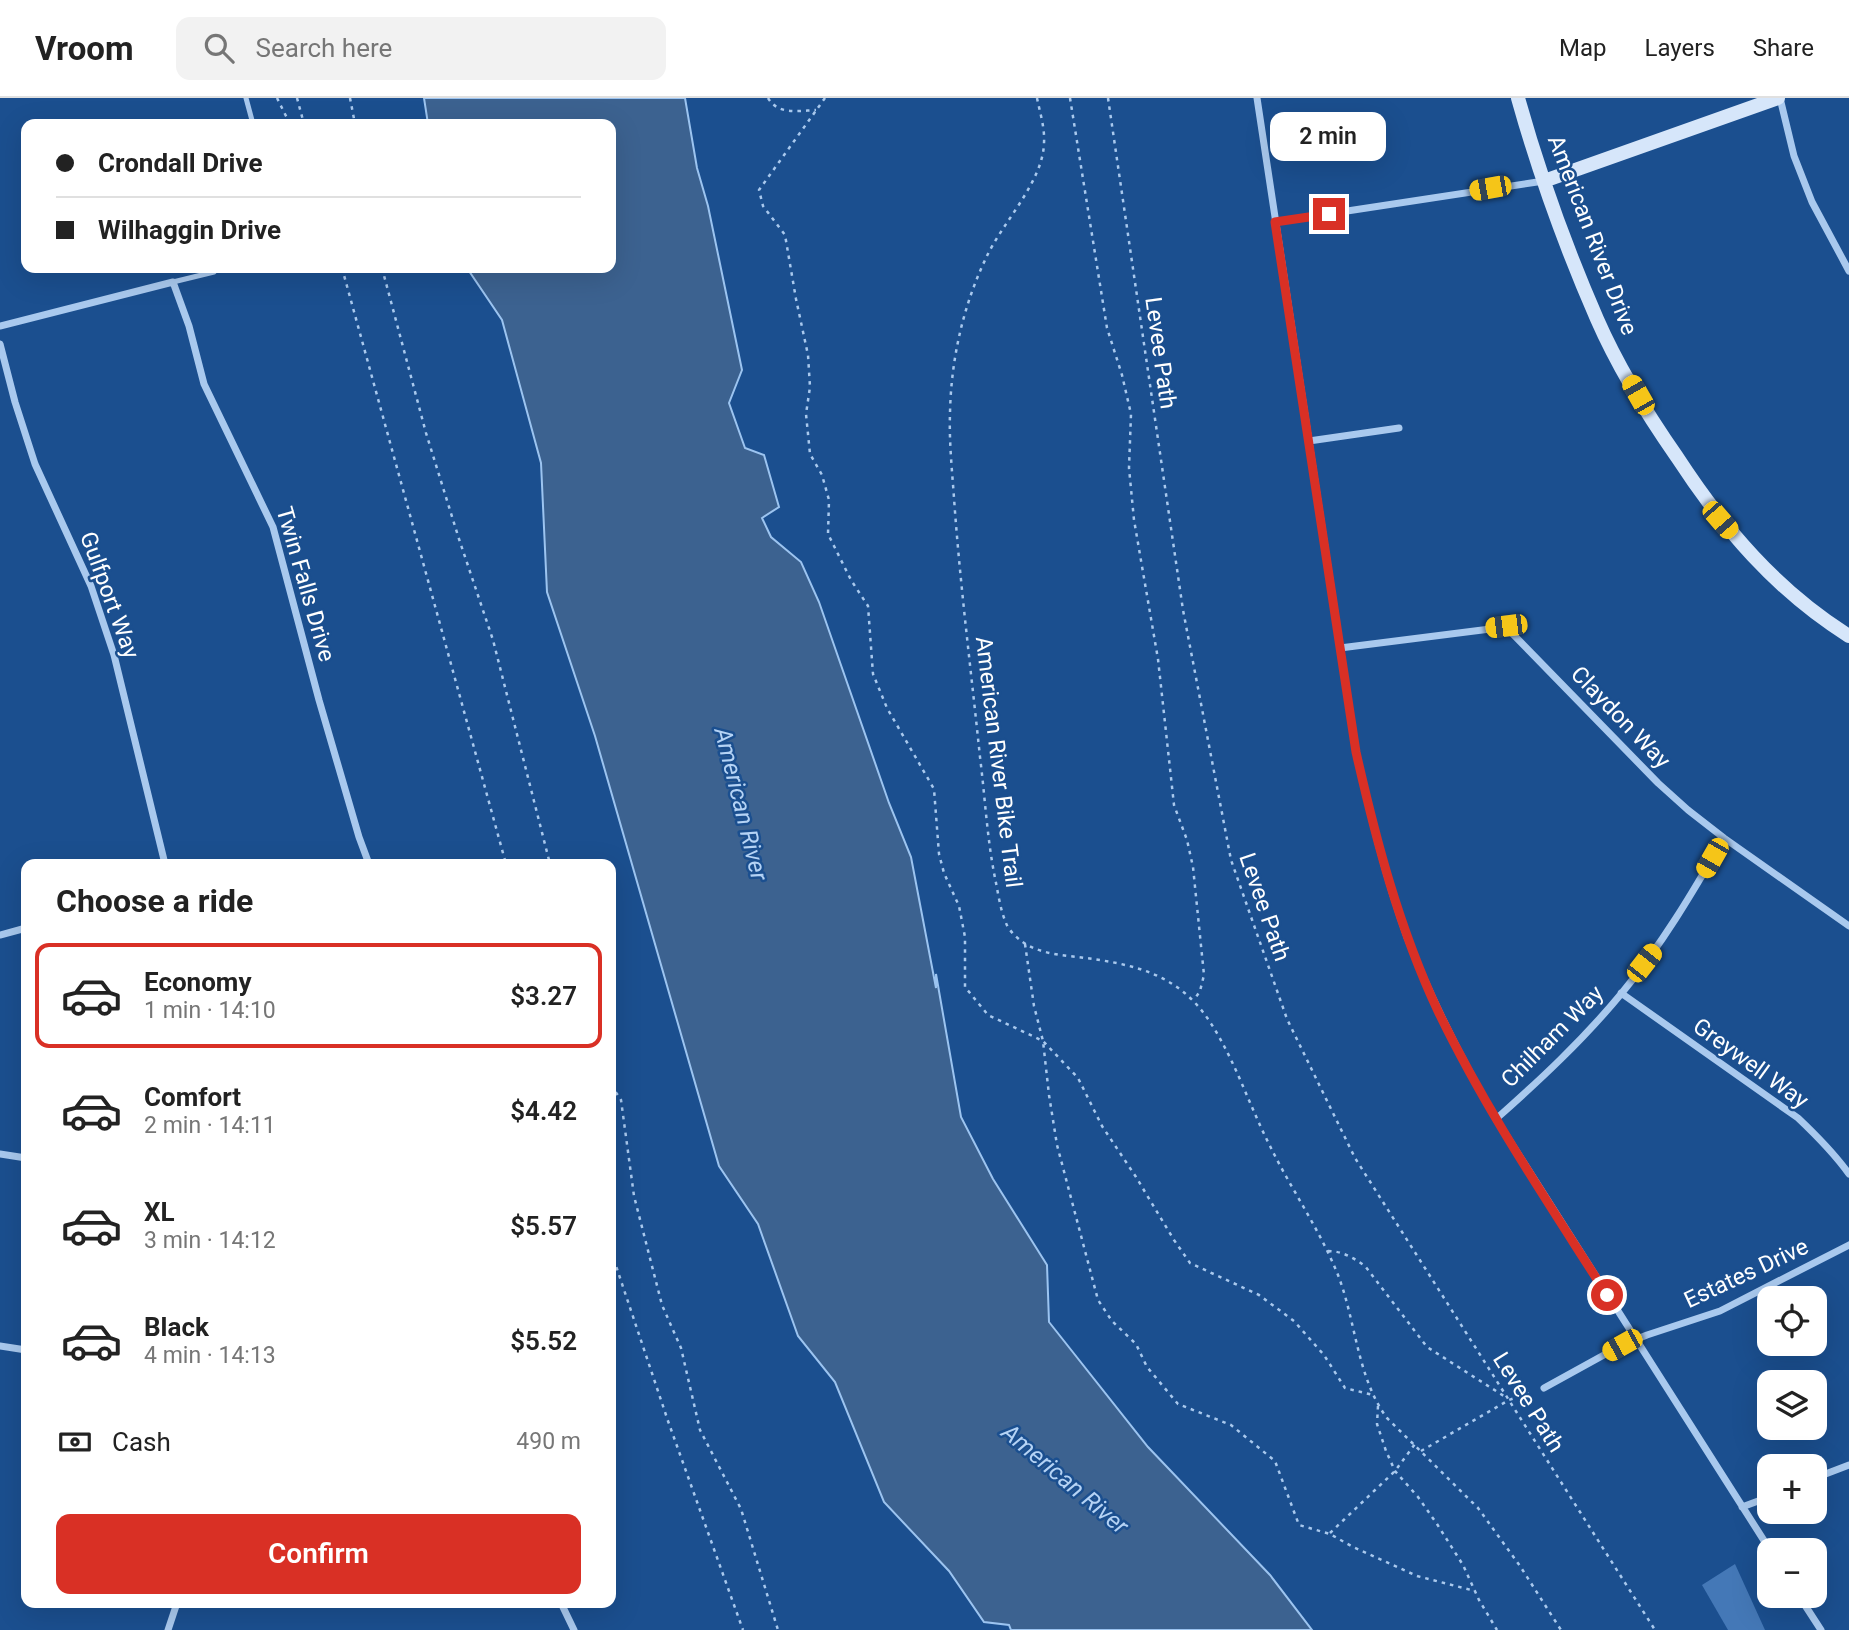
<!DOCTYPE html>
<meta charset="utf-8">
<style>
:root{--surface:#fff;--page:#f2f2f2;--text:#222;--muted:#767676;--line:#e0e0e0;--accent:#d93025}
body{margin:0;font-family:Roboto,sans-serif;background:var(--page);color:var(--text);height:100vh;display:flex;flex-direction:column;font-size:26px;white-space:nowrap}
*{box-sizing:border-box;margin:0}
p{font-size:23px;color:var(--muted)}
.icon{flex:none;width:38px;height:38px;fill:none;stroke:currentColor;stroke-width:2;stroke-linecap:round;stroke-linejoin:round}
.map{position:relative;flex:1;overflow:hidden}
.panel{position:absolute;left:21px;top:761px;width:595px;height:749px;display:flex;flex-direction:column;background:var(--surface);border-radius:14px;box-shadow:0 7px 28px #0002}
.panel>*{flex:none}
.hud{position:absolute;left:21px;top:21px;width:595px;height:154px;border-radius:14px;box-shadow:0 7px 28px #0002;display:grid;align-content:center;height:154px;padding:0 35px;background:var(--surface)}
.controls{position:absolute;left:1757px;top:1188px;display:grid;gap:14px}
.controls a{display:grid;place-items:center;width:70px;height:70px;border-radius:14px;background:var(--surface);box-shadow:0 7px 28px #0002;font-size:35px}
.end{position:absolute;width:32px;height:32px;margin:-16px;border:9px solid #d93025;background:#fff;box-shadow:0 0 0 4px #fff}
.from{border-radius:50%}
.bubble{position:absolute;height:49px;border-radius:14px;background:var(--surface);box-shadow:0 7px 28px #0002;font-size:23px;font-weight:600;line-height:49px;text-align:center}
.car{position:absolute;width:21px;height:42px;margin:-21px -10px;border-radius:9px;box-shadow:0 0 5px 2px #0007;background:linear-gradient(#f5c518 24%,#345 0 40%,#f5c518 0 76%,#345 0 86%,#f5c518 0)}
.hud b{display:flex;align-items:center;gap:24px;height:66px;font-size:26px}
.hud b+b{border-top:2px solid var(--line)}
.hud i{width:18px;height:18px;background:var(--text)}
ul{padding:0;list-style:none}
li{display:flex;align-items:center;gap:21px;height:105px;margin:0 14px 10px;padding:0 21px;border:4px solid transparent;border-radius:14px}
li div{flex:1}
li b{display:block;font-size:26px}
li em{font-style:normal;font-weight:600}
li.current{border-color:var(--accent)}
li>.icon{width:63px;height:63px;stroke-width:1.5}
h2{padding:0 35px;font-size:32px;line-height:84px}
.pay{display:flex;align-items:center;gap:18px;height:77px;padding:0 35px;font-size:26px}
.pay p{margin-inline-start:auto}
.cta{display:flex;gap:14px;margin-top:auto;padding:14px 35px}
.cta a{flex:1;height:80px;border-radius:14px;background:var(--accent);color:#fff;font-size:28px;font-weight:600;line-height:80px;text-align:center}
header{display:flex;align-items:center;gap:42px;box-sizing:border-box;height:98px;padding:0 35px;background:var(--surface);border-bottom:2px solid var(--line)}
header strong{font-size:33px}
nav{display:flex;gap:38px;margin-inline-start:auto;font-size:24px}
.search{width:490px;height:63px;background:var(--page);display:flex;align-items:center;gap:18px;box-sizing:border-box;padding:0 24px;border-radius:14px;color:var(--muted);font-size:26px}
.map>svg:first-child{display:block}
.water{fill:#3c6290;stroke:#9cc4f0;stroke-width:2}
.building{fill:#4478b7}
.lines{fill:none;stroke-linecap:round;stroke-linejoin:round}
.path{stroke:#a9c9ee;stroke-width:2.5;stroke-dasharray:3.5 5;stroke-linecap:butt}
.lane{stroke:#a9c9ee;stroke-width:5}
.street{stroke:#a9c9ee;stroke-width:7}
.secondary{stroke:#d6e6fa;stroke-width:14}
.route{stroke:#d93025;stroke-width:9}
.labels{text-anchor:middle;stroke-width:5;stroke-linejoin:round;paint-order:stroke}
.street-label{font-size:23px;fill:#fff;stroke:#1b4f8f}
.water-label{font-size:24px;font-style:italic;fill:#b5d3f5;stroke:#1b4f8f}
</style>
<header>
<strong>Vroom</strong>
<div class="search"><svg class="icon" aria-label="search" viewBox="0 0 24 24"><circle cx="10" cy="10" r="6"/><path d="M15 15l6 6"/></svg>Search here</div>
<nav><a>Map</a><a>Layers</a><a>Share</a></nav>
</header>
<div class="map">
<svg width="1849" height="1532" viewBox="0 0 1849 1532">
<rect width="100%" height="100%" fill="#1b4f8f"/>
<path class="water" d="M424 0H685L697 70 708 108 742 272 729 305 745 350 764 357 779 409 762 420 771 439 801 464 819 504 889 705 911 759 936 890V876L961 1019 993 1081 1047 1167 1049 1224 1148 1349 1270 1477 1312 1532H1011L1009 1527 984 1524 949 1473 884 1404 835 1284 798 1238 758 1126 719 1068 595 638 547 494 541 365 502 222 467 170H611V26H428Z"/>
<path class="building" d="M1735 1466 1765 1532H1728L1702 1487Z"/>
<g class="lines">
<path class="path" d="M277 0 290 26
M297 0 304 26
M350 0 355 26
M768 0C778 17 798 13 816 12
M825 0 759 92 763 108 785 137 796 201 808 257 810 289 806 316 810 356 822 377 829 402 828 436 851 482 868 508 873 576 887 610 934 691 939 756 944 775 959 808 965 839V889L988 917 1043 943 1078 980 1102 1028 1136 1079 1174 1142 1190 1165 1259 1197 1294 1223 1324 1257 1345 1290 1373 1297
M1037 0C1040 15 1045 30 1044 45 1043 84 1002 125 986 160 963 208 951 262 950 315 949 343 952 372 954 400 960 486 971 572 980 659 985 699 987 740 995 780 998 794 1000 811 1006 825 1008 831 1015 838 1020 842 1036 855 1059 857 1078 859 1133 866 1178 875 1210 924 1235 962 1249 1007 1270 1048 1291 1091 1320 1132 1338 1177 1356 1223 1357 1280 1387 1320L1478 1410 1520 1468 1561 1532
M1070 0 1107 230 1122 277 1131 316 1129 370 1134 422 1158 561 1174 707 1187 742 1193 769 1204 877 1200 893 1194 902
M1108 0 1183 512 1231 762 1287 921 1355 1060 1655 1532
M342 170 506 766
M382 170 426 335 459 441 493 542 550 766
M1025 846 1034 908 1043 943 1049 997 1057 1047 1098 1202 1112 1223 1136 1246 1147 1269 1178 1306 1231 1327 1275 1363 1299 1427 1330 1436 1353 1449 1417 1478 1475 1493
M611 987 621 1002 634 1098 662 1207 681 1250 700 1332 741 1411 778 1532
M611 1153 668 1323 743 1532
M1328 1153C1342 1153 1354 1160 1365 1168L1427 1249 1507 1300
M1378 1308 1377 1326 1386 1353 1395 1373 1418 1399 1437 1426 1463 1467 1479 1502 1497 1532
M1421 1353 1509 1302 1533 1294
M1330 1435 1395 1373 1415 1346"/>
<path class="lane" d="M246 0 253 26
M173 184 214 174 218 170"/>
<path class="street" d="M1257 0 1356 654C1370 716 1385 778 1407 839 1431 902 1462 962 1496 1021L1770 1452
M1780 0 1794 58 1812 104 1849 173
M1275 124 1544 83
M0 228 173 184 189 228 204 286 273 429 319 602 359 739 369 766
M0 246 15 304 35 366 91 488 114 557 165 766
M1309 343 1399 330
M1340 550 1506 529 1658 685 1688 712 1724 740 1849 828
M0 837 26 830
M1621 895 1798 1020C1817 1038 1834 1055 1849 1076
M1496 1021C1540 982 1583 942 1621 896 1661 848 1693 794 1724 740
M0 1056 26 1060
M0 1248 26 1252
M1544 1290 1622 1247 1647 1237 1720 1213 1849 1147
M1815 1380 1849 1367
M1742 1409 1769 1399
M1799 1498 1821 1532
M561 1505 574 1532
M168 1532 177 1505"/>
<path class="secondary" d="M1518 0C1539 75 1566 150 1597 221 1618 269 1647 316 1677 359 1724 431 1776 492 1849 538
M1544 83 1778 0"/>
</g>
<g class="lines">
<path class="route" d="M1329 116 1275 124 1356 654C1376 742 1399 830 1438 913 1486 1013 1548 1104 1607 1197"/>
</g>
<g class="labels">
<g class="street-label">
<text transform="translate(1593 137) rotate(69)" y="8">American River Drive</text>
<text transform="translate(1161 255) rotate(82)" y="8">Levee Path</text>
<text transform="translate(306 486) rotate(74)" y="8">Twin Falls Drive</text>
<text transform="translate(110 497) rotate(70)" y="8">Gulfport Way</text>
<text transform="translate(1621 619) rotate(46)" y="8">Claydon Way</text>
<text transform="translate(999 664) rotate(83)" y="8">American River Bike Trail</text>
<text transform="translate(1265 809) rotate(71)" y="8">Levee Path</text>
<text transform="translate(1552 938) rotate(-45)" y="8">Chilham Way</text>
<text transform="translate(1751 965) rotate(36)" y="8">Greywell Way</text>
<text transform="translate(1746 1175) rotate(-25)" y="8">Estates Drive</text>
<text transform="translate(1529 1304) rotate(58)" y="8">Levee Path</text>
</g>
<g class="water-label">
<text transform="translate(741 706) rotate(76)" y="8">American River</text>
<text transform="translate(1065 1381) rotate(40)" y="8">American River</text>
</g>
</g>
</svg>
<div class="controls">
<a><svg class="icon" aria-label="locate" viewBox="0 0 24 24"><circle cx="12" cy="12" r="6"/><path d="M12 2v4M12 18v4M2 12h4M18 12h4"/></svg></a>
<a><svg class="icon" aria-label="layers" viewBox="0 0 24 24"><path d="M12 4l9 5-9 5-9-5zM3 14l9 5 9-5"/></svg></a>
<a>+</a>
<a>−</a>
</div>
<i class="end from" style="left:1607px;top:1197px"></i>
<i class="end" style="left:1329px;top:116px"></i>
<div class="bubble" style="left:1270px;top:14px;width:116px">2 min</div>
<i class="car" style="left:1490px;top:90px;rotate:260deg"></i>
<i class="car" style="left:1638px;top:297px;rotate:330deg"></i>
<i class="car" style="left:1720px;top:422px;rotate:139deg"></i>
<i class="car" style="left:1506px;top:528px;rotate:263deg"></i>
<i class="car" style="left:1712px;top:760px;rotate:210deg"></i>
<i class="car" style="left:1644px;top:865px;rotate:38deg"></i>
<i class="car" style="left:1622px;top:1247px;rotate:241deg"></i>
<div class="hud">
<b><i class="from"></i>Crondall Drive</b>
<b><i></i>Wilhaggin Drive</b>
</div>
<section class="panel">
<h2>Choose a ride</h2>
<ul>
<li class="current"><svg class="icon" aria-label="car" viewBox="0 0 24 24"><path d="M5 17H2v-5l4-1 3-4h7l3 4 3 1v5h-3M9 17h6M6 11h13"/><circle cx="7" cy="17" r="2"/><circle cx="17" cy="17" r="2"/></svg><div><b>Economy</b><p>1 min · 14:10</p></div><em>$3.27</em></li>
<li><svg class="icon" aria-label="car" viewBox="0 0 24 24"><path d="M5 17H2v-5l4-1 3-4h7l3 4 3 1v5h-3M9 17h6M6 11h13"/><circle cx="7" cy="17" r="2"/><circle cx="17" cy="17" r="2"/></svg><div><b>Comfort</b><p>2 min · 14:11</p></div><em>$4.42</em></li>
<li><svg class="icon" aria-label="car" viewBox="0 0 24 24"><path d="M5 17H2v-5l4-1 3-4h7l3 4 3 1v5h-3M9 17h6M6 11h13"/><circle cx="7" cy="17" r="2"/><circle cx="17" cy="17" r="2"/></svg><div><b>XL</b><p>3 min · 14:12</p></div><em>$5.57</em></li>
<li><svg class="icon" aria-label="car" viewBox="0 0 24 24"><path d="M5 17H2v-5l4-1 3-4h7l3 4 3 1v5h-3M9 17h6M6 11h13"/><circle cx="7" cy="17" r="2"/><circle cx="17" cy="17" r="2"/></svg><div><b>Black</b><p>4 min · 14:13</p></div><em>$5.52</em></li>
</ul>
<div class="pay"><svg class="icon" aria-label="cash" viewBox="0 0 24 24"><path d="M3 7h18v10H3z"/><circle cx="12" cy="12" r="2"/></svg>Cash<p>490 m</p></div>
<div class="cta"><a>Confirm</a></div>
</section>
</div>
